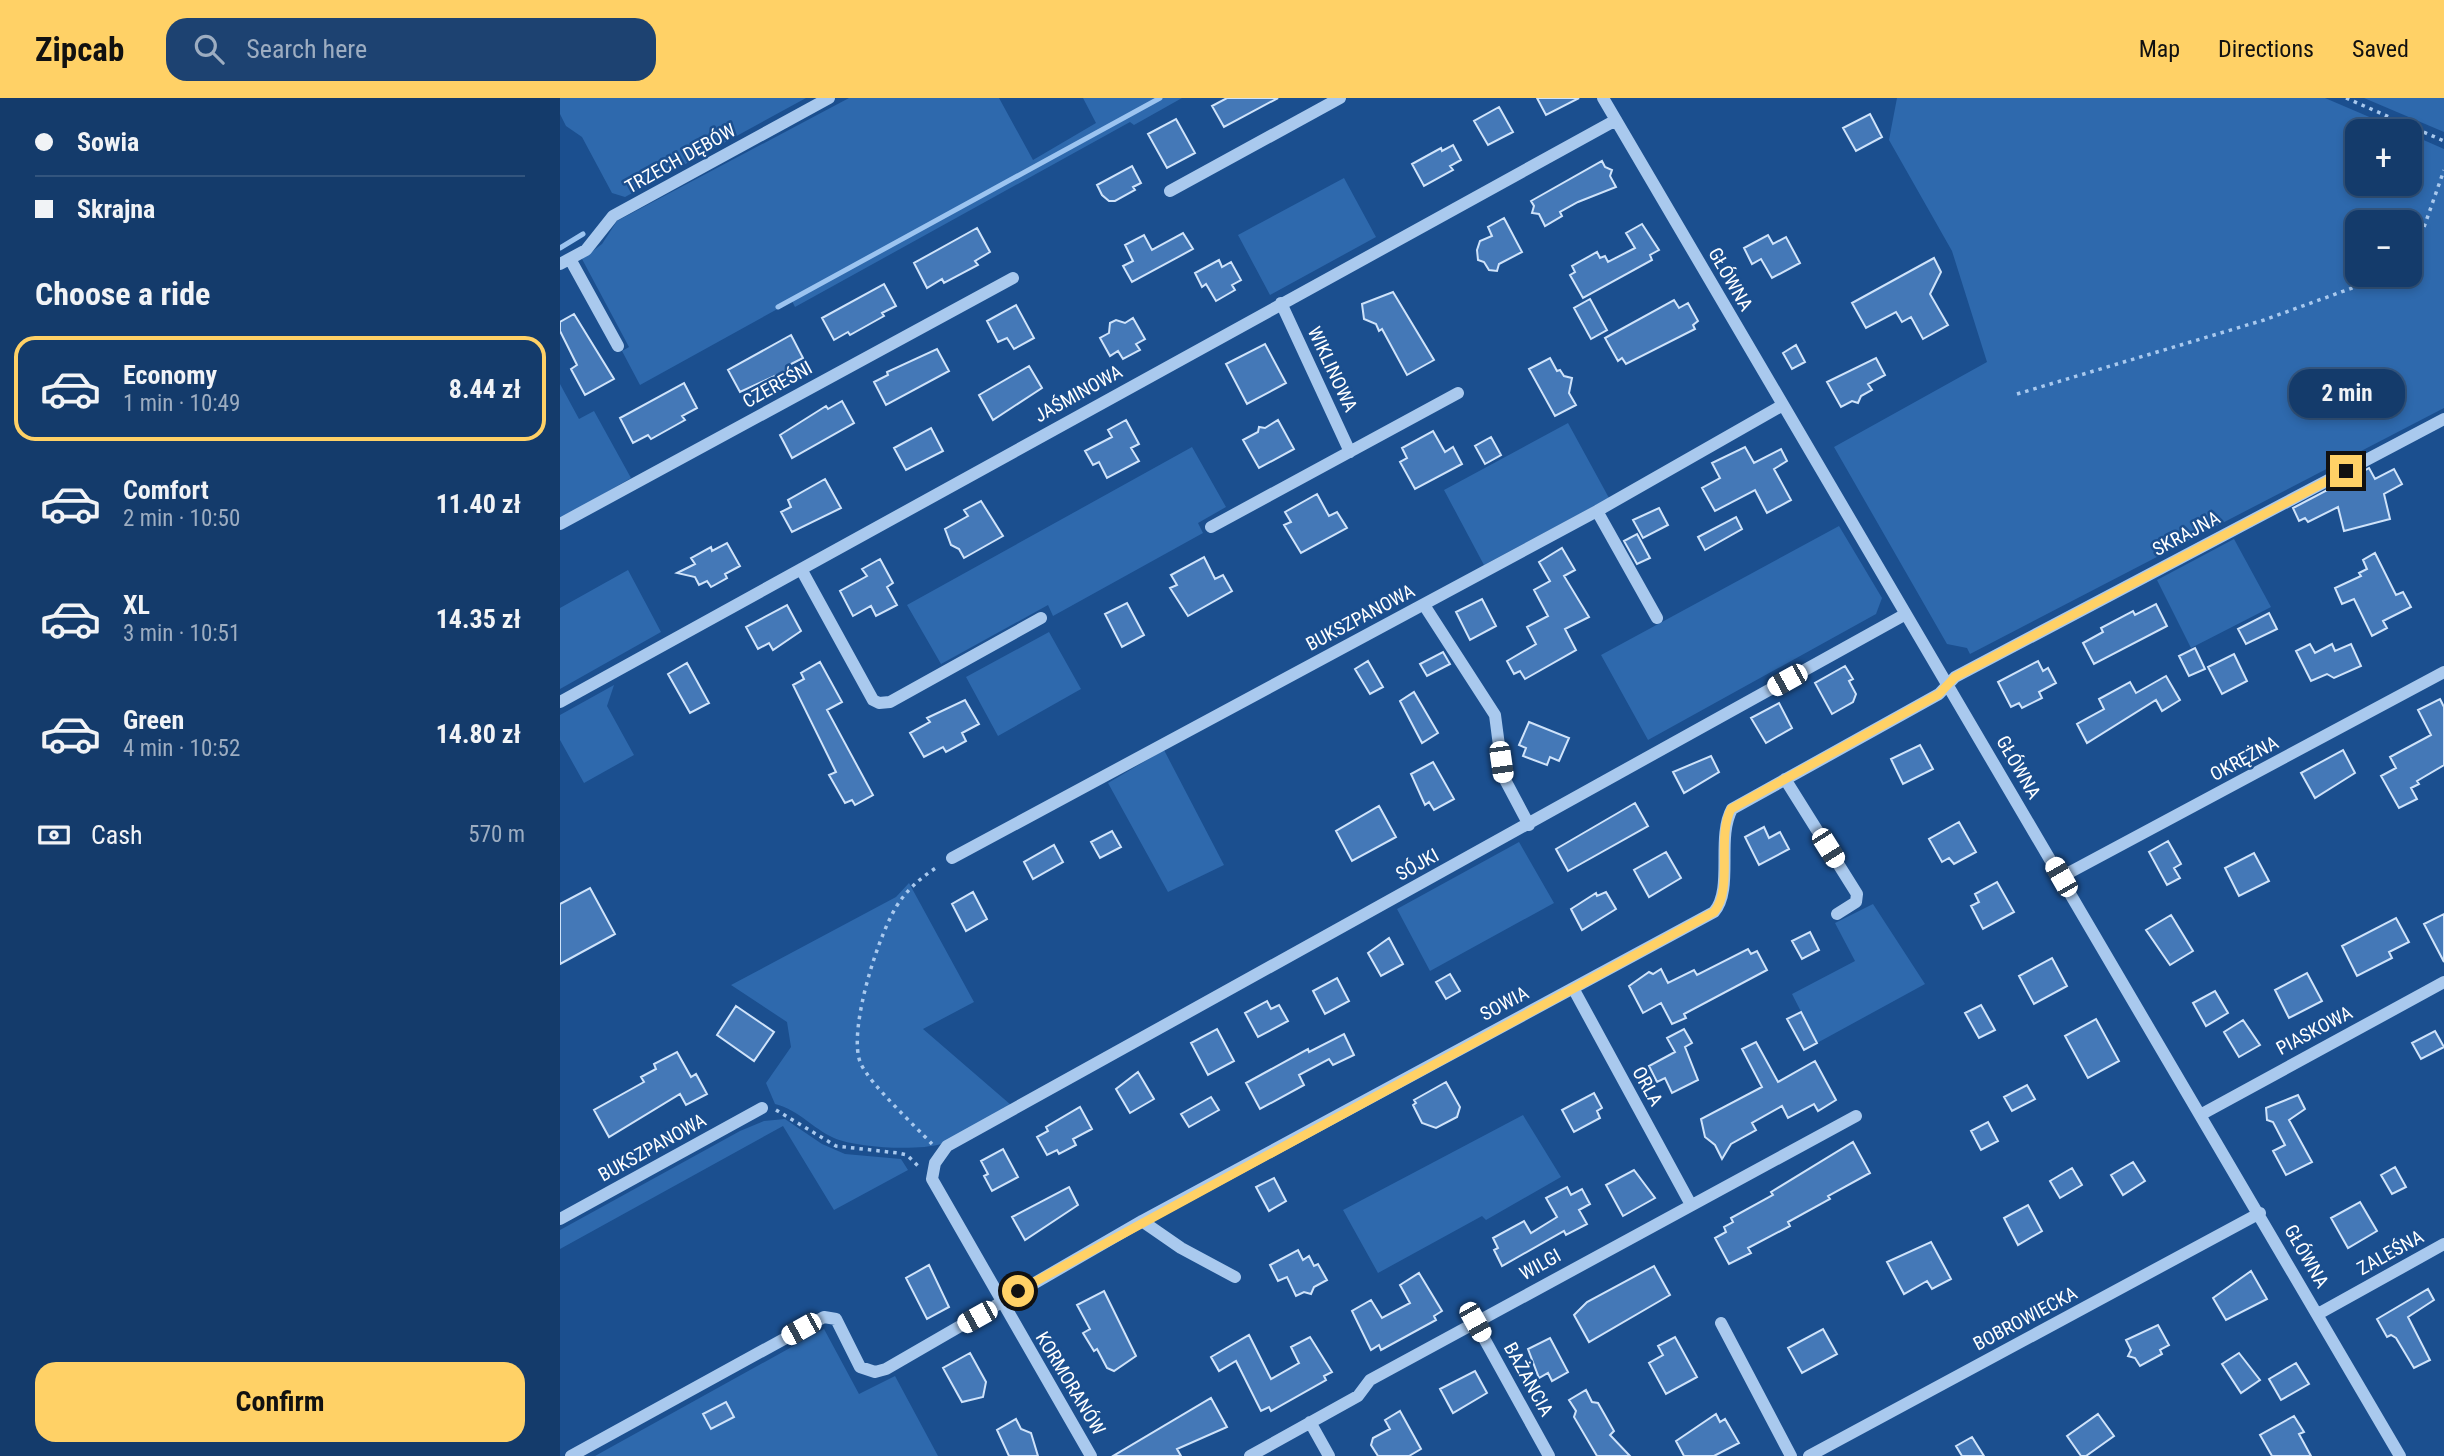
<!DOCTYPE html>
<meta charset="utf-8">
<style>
:root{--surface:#143b6b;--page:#1d4271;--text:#f1f3f6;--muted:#9dadc1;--line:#33557e;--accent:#ffd166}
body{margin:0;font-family:"Roboto Condensed",sans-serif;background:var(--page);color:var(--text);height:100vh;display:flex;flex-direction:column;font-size:26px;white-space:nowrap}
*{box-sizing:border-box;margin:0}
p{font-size:23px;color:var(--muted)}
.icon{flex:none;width:38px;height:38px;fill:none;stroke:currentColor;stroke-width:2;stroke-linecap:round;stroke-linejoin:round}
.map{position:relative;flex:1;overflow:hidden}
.drawer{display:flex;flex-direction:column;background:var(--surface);width:560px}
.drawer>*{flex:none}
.banner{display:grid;align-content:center;height:154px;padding:0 35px;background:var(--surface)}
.controls{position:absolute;left:1785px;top:21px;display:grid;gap:14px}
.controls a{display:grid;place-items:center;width:77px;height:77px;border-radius:14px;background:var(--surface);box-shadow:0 4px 10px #0003,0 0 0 2px var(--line);font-size:35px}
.end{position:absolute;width:32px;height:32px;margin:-16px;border:9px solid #ffd166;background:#111;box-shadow:0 0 0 4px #111}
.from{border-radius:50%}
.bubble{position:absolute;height:49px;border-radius:21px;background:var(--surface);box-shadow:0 4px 10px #0003,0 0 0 2px var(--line);font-size:23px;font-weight:700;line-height:49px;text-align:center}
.car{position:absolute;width:21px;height:42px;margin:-21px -10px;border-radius:9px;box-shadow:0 0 5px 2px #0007;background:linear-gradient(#fff 24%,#345 0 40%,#fff 0 76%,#345 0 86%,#fff 0)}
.banner b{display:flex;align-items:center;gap:24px;height:66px;font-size:26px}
.banner b+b{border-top:2px solid var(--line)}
.banner i{width:18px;height:18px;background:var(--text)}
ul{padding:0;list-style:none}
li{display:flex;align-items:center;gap:21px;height:105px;margin:0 14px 10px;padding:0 21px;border:4px solid transparent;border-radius:21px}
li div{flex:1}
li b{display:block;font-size:26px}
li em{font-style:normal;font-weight:700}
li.selected{border-color:var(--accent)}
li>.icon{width:63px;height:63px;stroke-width:1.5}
h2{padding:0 35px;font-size:32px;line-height:84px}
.pay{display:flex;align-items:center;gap:18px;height:77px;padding:0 35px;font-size:26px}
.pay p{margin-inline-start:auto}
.cta{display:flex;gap:14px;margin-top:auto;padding:14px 35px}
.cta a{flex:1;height:80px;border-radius:21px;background:var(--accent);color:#111;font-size:28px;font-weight:700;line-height:80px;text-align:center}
header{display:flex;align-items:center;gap:42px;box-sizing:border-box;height:98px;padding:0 35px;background:var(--accent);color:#111}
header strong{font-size:33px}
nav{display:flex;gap:38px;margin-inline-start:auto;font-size:24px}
.search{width:490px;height:63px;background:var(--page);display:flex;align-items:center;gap:18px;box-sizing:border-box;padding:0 24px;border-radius:21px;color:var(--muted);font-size:26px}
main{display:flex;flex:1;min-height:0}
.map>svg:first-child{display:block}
.green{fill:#2e69ad;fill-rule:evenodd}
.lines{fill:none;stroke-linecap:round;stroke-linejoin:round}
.stream{stroke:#9cc4f0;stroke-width:5}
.building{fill:#4478b7;stroke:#cfe3fa;stroke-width:2}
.path{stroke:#a9c9ee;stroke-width:3.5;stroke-dasharray:3.5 5;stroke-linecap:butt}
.minor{stroke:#a9c9ee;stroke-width:12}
.route{stroke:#ffd166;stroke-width:9}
.labels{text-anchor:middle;stroke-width:5;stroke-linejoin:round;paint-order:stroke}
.street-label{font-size:19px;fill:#fff;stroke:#1b4f8f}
</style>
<header>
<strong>Zipcab</strong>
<div class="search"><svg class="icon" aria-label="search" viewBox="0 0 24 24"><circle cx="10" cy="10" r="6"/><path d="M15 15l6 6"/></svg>Search here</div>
<nav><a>Map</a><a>Directions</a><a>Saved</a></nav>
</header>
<main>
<section class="drawer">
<div class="banner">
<b><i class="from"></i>Sowia</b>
<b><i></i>Skrajna</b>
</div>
<h2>Choose a ride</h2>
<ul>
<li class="selected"><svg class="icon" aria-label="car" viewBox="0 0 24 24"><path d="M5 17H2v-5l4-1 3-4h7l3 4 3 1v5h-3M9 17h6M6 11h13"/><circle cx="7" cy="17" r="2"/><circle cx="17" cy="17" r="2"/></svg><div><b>Economy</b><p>1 min · 10:49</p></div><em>8.44 zł</em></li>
<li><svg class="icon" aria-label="car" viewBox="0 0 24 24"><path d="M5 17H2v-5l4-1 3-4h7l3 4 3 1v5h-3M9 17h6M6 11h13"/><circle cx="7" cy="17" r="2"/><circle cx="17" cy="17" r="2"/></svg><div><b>Comfort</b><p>2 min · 10:50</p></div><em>11.40 zł</em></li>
<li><svg class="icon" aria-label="car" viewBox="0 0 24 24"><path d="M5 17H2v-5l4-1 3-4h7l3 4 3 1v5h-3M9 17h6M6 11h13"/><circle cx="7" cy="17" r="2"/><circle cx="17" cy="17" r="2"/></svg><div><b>XL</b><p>3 min · 10:51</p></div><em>14.35 zł</em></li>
<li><svg class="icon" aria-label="car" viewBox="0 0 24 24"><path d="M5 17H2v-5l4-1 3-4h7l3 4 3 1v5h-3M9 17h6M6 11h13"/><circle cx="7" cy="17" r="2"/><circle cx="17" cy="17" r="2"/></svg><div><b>Green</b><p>4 min · 10:52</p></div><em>14.80 zł</em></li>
</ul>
<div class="pay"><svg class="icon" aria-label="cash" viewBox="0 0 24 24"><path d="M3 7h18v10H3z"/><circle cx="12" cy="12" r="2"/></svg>Cash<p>570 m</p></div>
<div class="cta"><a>Confirm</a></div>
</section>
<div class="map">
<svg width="1884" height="1358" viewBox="0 0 1884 1358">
<rect width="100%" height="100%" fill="#1b4f8f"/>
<path class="green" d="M0 0H246L65 99 52 95 22 39 6 28 0 16Z
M289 0H439L473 62 536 25 523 0H622L574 27 570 24 235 209 232 203 80 287 62 253 69 249 22 161 42 146 57 123Z
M1337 0H1765L1842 33H1797V86H1850V36L1884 51V310L1410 556 1407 550 1387 546 1274 349 1427 264 1392 153 1329 42ZM1797 124H1850V177H1797Z
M1804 0H1884V34Z
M784 80 816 139 710 197 678 137Z
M0 286 19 321 34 313 71 380 0 421Z
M1008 325 1049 400 924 467 884 392Z
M632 349 666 409 638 425 643 435 493 518 488 507 381 566 347 507Z
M1279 428 1322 500 1316 516 1088 642 1041 557Z
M1674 441 1711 509 1631 550 1597 482Z
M68 472 101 534 0 591V510Z
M489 534 521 591 438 638 406 579Z
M54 587 47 608 74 657 24 685 0 642V617Z
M604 652 664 767 608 794 548 685Z
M959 744 994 805 870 873 837 811Z
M349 785 414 904 363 931 451 1007C430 1019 405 1039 381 1046 357 1053 297 1050 274 1040 252 1030 239 1012 215 1006L206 985 231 949 227 924 171 887 336 799Z
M1313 806 1365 886 1257 945 1232 896 1295 863 1275 825Z
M963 1017 1001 1079 926 1122 922 1118 818 1175 783 1112Z
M225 1021 262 1046 285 1056 341 1061 348 1072 274 1112 223 1028 0 1151V1132L180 1033 204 1023Z
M264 1231 299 1296 335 1278 378 1358H35Z"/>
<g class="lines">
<path class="stream" d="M0 150 23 136
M218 209 600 0"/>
</g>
<path class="building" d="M667 0H718L664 29 652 8Z
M977 0H1019L986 17Z
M939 9 953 34 928 47 914 23Z
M1310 16 1322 39 1296 53 1283 30Z
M616 21 635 55 607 70 588 36Z
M893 47 901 62 890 68 893 72 864 88 852 66 881 50 882 53Z
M1042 63 1045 69 1052 72 1050 78 1056 89 1018 104 1000 114 1002 118 985 128 979 116 972 115 974 108 971 103Z
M572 68 581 85 573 89 575 92 555 103H549L542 97 537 87Z
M944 120 962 154 939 166 937 173 929 172 924 164 918 162 917 152 920 143 932 138 928 129Z
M1082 126 1099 152 1090 157 1092 162 1023 200 1010 177 1015 174 1012 168 1037 154 1040 160 1045 158 1048 164 1075 150 1066 135Z
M417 130 430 154 415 163 418 167 384 185 382 181 367 190 354 165Z
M623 135 633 151 572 184 563 168 573 163 565 147 584 137 592 152Z
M1208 137 1213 146 1226 139 1240 165 1212 180 1201 161 1192 166 1184 150Z
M1374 160 1381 174 1370 196 1388 227 1363 241 1351 219 1342 224 1336 214 1306 230 1292 205Z
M659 162 662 169 671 164 681 182 672 187 675 192 656 203 646 186 642 189 635 175Z
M324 186 336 208 322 215 324 218 290 237 288 234 274 242 262 220Z
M833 194 874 262 847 277 822 231 819 233 816 226 804 221 802 206Z
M1030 201 1047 232 1031 241 1014 210Z
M1114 202 1119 210 1128 205 1138 223 1133 227 1135 231 1066 266 1062 260 1058 263 1045 240Z
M456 207 474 240 454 251 447 240 438 244 427 223Z
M14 216 54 281 25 297 11 271 17 267 0 233V224Z
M573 220 585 241 576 246 580 252 563 261 558 253 550 258 540 240 549 235 550 225 556 222 565 225Z
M231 237 243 260 229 267 230 271 180 294 168 272Z
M705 246 726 285 687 306 666 266Z
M1236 247 1245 264 1232 271 1223 255Z
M377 251 389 273 326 307 314 284 328 277 327 274Z
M990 260 997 273 1000 272 1004 278 1012 280 1009 295 1016 307 995 318 969 271Z
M1316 260 1325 277 1308 286 1312 292 1301 298 1298 305 1292 303 1281 309 1267 284Z
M469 268 482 290 433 322 419 297Z
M124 285 137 310 122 318 125 322 91 341 88 337 73 345 60 320Z
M282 303 294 325 232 360 220 337 266 308 268 311Z
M566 322 579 346 571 350 579 363 547 380 539 364 533 367 525 353 552 339 548 332Z
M718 322 734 351 699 370 683 342 698 334 699 329 705 330Z
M371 330 383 353 346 372 334 350Z
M873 333 885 354 893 349 902 366 855 391 840 364 847 360 842 350Z
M931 339 941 357 925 366 915 348Z
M1185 349 1194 365 1221 351 1227 363 1214 371 1231 402 1207 415 1195 392 1155 413 1142 390 1160 380 1152 365Z
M1809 370 1815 381 1834 371 1842 386 1824 396 1830 421 1784 433 1778 409 1748 424 1745 420 1739 423 1733 410Z
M265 381 281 410 232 434 221 414 231 409 228 402Z
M757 396 769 418 777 414 787 430 741 455 724 427 731 424 725 414Z
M421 403 443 438 404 460 399 451 391 447 385 431 408 418 404 412Z
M1099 410 1108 427 1083 440 1073 422Z
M1176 419 1182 431 1145 452 1138 439Z
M1077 436 1090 460 1077 466 1064 443Z
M167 445 180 468 165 476 167 480 151 489 147 483 139 487 135 479 117 475 135 466 131 460 151 449 152 453Z
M1002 450 1015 472 1004 478 1029 519 1005 531 1016 552 965 581 960 573 954 576 947 563 976 546 967 529 988 518 974 492 990 483 979 464Z
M1815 455 1836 497 1843 494 1851 509 1823 523 1827 530 1812 538 1794 501 1782 506 1775 490 1801 478 1799 475 1807 471 1803 462Z
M644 459 655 481 663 477 672 493 628 518 610 490 617 487 611 477Z
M320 461 333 485 327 489 337 507 316 518 311 508 293 518 280 493 307 478 302 471Z
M922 501 936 528 910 542 896 514Z
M567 505 584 537 562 549 545 516Z
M1596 506 1607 528 1534 566 1523 545 1543 534 1541 530 1573 513 1575 517Z
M227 507 241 533 213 552 209 545 198 551 186 529Z
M1709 515 1717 531 1686 546 1678 531Z
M1750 546 1755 555 1772 546 1775 553 1791 546 1801 568 1774 580 1767 576 1751 583 1736 553Z
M1635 550 1645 571 1629 578 1619 558Z
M883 554 890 566 867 578 860 566Z
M1674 556 1687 583 1662 596 1648 569Z
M808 563 823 589 810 596 795 571Z
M1478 563 1483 573 1488 570 1496 585 1479 594 1482 600 1462 610 1459 605 1451 609 1438 584Z
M260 564 282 604 267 612 313 697 295 707 292 702 285 705 269 677 276 674 233 587 244 581 241 575Z
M127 565 149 605 130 615 108 576Z
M1285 568 1293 581 1289 583 1296 596 1293 604 1272 616 1255 585Z
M1606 578 1620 602 1602 613 1596 602 1527 645 1517 626 1544 611 1539 601 1570 584 1576 595Z
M854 594 878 635 862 645 840 603Z
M1880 601 1884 609V667L1857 683 1859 686 1851 690 1857 701 1839 710 1821 678 1836 670 1830 659 1871 637 1858 612Z
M405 602 419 626 402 635 406 643 386 654 383 649 364 659 350 635 370 624 367 620Z
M1219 605 1232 630 1206 645 1191 620Z
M969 624 1009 640 999 663 990 659 987 667 963 658 966 650 959 647Z
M1360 647 1373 671 1343 686 1331 661Z
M1783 652 1795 675 1755 700 1741 675Z
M1151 658 1159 674 1124 695 1113 674Z
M873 664 894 701 874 712 869 704 865 707 851 676Z
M1075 705 1088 728 1008 773 996 751Z
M819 708 836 739 792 763 776 733Z
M1399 724 1416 754 1394 766 1389 760 1382 764 1369 741Z
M1204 729 1209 740 1220 734 1229 751 1199 767 1185 739Z
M552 733 561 749 540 760 531 744Z
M1608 743 1621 766 1614 770 1620 780 1607 787 1589 754Z
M494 747 503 764 473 781 464 764Z
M1106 754 1121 780 1089 799 1074 772Z
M1694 755 1709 783 1679 798 1665 770Z
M1437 784 1454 814 1423 831 1411 808 1419 804 1415 796Z
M30 790 55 836 0 866V806Z
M413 794 427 821 406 833 392 806Z
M1046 794 1056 811 1022 832 1011 811 1036 795 1037 798Z
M1884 816V864L1864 826Z
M1611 817 1633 853 1610 867 1586 832Z
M1836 820 1849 844 1829 854 1832 860 1797 878 1782 848Z
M1250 834 1259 852 1242 861 1232 843Z
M829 840 843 866 821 878 808 855Z
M1188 851 1191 856 1197 853 1207 872 1124 916 1126 920 1112 926 1101 905 1083 915 1069 888 1089 874 1093 876 1101 871 1108 885 1134 872 1137 877Z
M1492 860 1507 888 1474 906 1459 878Z
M1747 875 1762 903 1729 920 1715 892Z
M890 876 900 893 886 901 876 884Z
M777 880 789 903 765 916 753 893Z
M1655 893 1668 915 1646 928 1633 905Z
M707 903 711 911 719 907 728 923 698 939 685 915Z
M1421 907 1435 932 1419 940 1405 915Z
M176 908 214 934 194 963 157 937Z
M1241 914 1257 945 1244 952 1227 921Z
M1536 921 1559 963 1528 980 1505 938Z
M1683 922 1700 947 1679 959 1664 934Z
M657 931 674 963 648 977 631 945Z
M1124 931 1132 945 1125 949 1138 982 1112 995 1105 980 1097 984 1089 968 1115 954 1107 940Z
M1875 933 1884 949 1861 961 1852 945Z
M784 936 794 957 773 967 769 961 739 977 744 987 700 1011 686 985 748 951 749 954Z
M1196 944 1218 984 1255 963 1276 1002 1258 1013 1254 1006 1228 1020 1222 1008 1192 1025 1196 1032 1171 1046 1162 1061 1155 1047 1145 1039 1141 1021 1202 989 1182 951Z
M117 954 131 979 136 976 147 996 126 1007 120 996 49 1039 34 1012 84 984 81 979 96 971 94 966Z
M578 974 594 1001 570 1015 556 991Z
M886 984 900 1009 897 1019 876 1030 862 1025 853 1007 856 1005 854 1002Z
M1467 987 1475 1001 1452 1013 1444 999Z
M1034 995 1042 1010 1037 1013 1040 1020 1014 1034 1002 1012Z
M1738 997 1745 1011 1729 1022 1752 1064 1726 1077 1713 1053 1725 1047 1713 1024 1707 1022 1706 1010Z
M651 999 659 1012 629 1029 621 1016Z
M520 1009 532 1031 513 1041 516 1047 499 1056 497 1052 487 1057 477 1039 488 1033 486 1029Z
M1428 1024 1438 1043 1421 1052 1411 1033Z
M1293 1044 1310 1075 1268 1098 1270 1101 1228 1124 1230 1128 1188 1150 1191 1155 1169 1166 1155 1140 1166 1134 1164 1129 1173 1124 1171 1120 1213 1097 1211 1094Z
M443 1051 458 1079 432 1093 424 1078 428 1076 421 1063Z
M1573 1064 1585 1083 1563 1097 1551 1077Z
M1835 1069 1846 1089 1832 1096 1821 1077Z
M1512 1070 1522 1087 1500 1100 1490 1083Z
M1074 1072 1095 1100 1063 1118 1046 1087Z
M714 1080 726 1103 709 1113 696 1089Z
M509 1089 518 1107 465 1142 452 1119Z
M1007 1089 1011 1097 1022 1091 1030 1106 1019 1112 1027 1126 1006 1137 1004 1133 942 1168 934 1152 938 1150 933 1140 964 1123 971 1135 997 1119 986 1100Z
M1800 1104 1817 1133 1788 1150 1771 1120Z
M1468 1107 1482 1133 1458 1147 1444 1120Z
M1371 1144 1391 1181 1372 1191 1367 1183 1344 1196 1327 1164Z
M738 1152 743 1162 749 1158 754 1168 758 1166 767 1182 754 1189 751 1196 744 1194 736 1198 727 1179 718 1183 710 1167Z
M369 1167 389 1209 367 1221 346 1180Z
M1094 1168 1110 1197 1029 1244 1014 1217 1027 1204Z
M1691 1173 1707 1201 1666 1222 1653 1200Z
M859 1175 882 1213 874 1218 876 1222 821 1252 819 1247 811 1252 792 1213 811 1202 822 1220 850 1205 840 1187Z
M1868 1191 1874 1202 1848 1219 1870 1262 1854 1270 1836 1240 1831 1237 1827 1239 1817 1221Z
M544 1193 576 1258 554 1273 547 1270 537 1251 534 1253 523 1235 530 1231 517 1207Z
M1598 1227 1609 1247 1600 1252 1602 1256 1580 1268 1575 1260 1568 1258 1571 1252 1566 1242Z
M1263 1231 1277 1256 1242 1275 1228 1250Z
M689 1237 711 1281 739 1265 731 1249 750 1239 772 1274 764 1278 766 1282 711 1313 709 1309 701 1313 676 1263 659 1273 651 1259Z
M1115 1239 1137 1279 1106 1296 1089 1265 1103 1257 1098 1248Z
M990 1240 1008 1274 992 1283 988 1275 979 1280 968 1251Z
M410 1255 426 1284 423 1299 402 1304 383 1270Z
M1679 1255 1700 1282 1681 1295 1662 1266Z
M1736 1265 1749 1286 1721 1302 1709 1281Z
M915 1273 927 1295 893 1315 880 1291Z
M1026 1292 1032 1304 1038 1305 1054 1333 1050 1337 1070 1358H1037L1014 1319 1016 1313 1009 1302Z
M651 1300 667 1329 617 1351 621 1358H553Z
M166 1304 174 1319 151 1331 143 1316Z
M840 1313 861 1351 849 1358H818L811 1347 813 1340 830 1331 825 1322Z
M1156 1316 1160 1324 1165 1321 1179 1345 1154 1358H1124L1116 1343Z
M1538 1316 1554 1338 1526 1358H1521L1507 1338Z
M1734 1318 1744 1334 1739 1336 1751 1358H1712L1700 1337Z
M456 1321 461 1331 471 1335 478 1358H449L437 1332Z
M1412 1339 1424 1358H1402L1396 1348Z"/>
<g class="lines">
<path class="path" d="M1786 0 1884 43
M1850 169 1884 72
M1457 296 1704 222 1828 177
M216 1012 276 1048 338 1055 347 1057 358 1068
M372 1046C355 1028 310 986 301 966 286 935 320 830 340 803 351 788 363 778 379 768"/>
<path class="minor" d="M1043 0 1840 1358
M610 93 780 0
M10 161 58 248
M0 166 26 152 53 118 269 0
M721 205 790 354
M1037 413 1097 520
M0 426 453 180
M651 429 898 295
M241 471 313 602 319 605 330 604 481 520
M864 507 935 617 943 678 969 727
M0 604 1056 22
M1225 681 1297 796 1296 804 1277 816
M392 760 1037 413 1223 307
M1501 779 1884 574
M1013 890 1130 1105
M1642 1016 1884 884
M0 1121 202 1010
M582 1123 621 1150 675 1179
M1758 1216 1884 1146
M915 1224 989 1358
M1161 1225 1231 1358
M750 1324 769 1358
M11 1358 264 1219 276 1221 300 1269 315 1274 326 1271 582 1123 1154 814C1174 791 1156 740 1172 711L1379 596 1395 579 1884 321
M531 1358 372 1081 375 1065 387 1048 1344 517
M690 1358 798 1298 810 1282 1296 1018
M1249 1358 1700 1115"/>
</g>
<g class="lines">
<path class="route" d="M458 1193 1154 814C1174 790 1156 740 1171 711L1379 596 1395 579 1786 373"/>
</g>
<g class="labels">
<g class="street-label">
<text transform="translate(120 60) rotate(-29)" y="7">TRZECH DĘBÓW</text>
<text transform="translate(1171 181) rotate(60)" y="7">GŁÓWNA</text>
<text transform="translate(773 271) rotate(65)" y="7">WIKLINOWA</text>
<text transform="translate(217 286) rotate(-29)" y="7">CZEREŚNI</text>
<text transform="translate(518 295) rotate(-29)" y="7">JAŚMINOWA</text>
<text transform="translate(1626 435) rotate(-28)" y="7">SKRAJNA</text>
<text transform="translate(800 519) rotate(-28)" y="7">BUKSZPANOWA</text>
<text transform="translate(1684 660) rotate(-28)" y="7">OKRĘŻNA</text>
<text transform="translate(1459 669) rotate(60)" y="7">GŁÓWNA</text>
<text transform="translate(857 766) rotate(-29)" y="7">SÓJKI</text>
<text transform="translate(944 905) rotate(-28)" y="7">SOWIA</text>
<text transform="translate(1754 932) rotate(-28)" y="7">PIASKOWA</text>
<text transform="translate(1088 988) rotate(61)" y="7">ORLA</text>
<text transform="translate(92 1049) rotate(-29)" y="7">BUKSZPANOWA</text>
<text transform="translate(1830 1154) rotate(-29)" y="7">ZALEŚNA</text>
<text transform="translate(1747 1158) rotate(60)" y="7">GŁÓWNA</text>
<text transform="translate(980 1166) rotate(-29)" y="7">WILGI</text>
<text transform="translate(1465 1220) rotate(-28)" y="7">BOBROWIECKA</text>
<text transform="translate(969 1281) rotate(61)" y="7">BAŻANCIA</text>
<text transform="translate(511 1285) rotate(59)" y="7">KORMORANÓW</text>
</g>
</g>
</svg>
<div class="controls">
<a>+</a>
<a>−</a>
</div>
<i class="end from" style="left:458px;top:1193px"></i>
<i class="end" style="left:1786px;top:373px"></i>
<div class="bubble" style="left:1729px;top:271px;width:116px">2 min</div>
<i class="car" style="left:1227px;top:582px;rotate:241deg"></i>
<i class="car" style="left:941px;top:664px;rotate:172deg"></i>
<i class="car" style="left:1268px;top:750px;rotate:148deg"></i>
<i class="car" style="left:1501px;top:779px;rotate:330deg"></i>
<i class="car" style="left:417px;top:1219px;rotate:241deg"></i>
<i class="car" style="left:915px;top:1224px;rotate:151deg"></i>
<i class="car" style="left:241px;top:1231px;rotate:241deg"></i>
</div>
</main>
